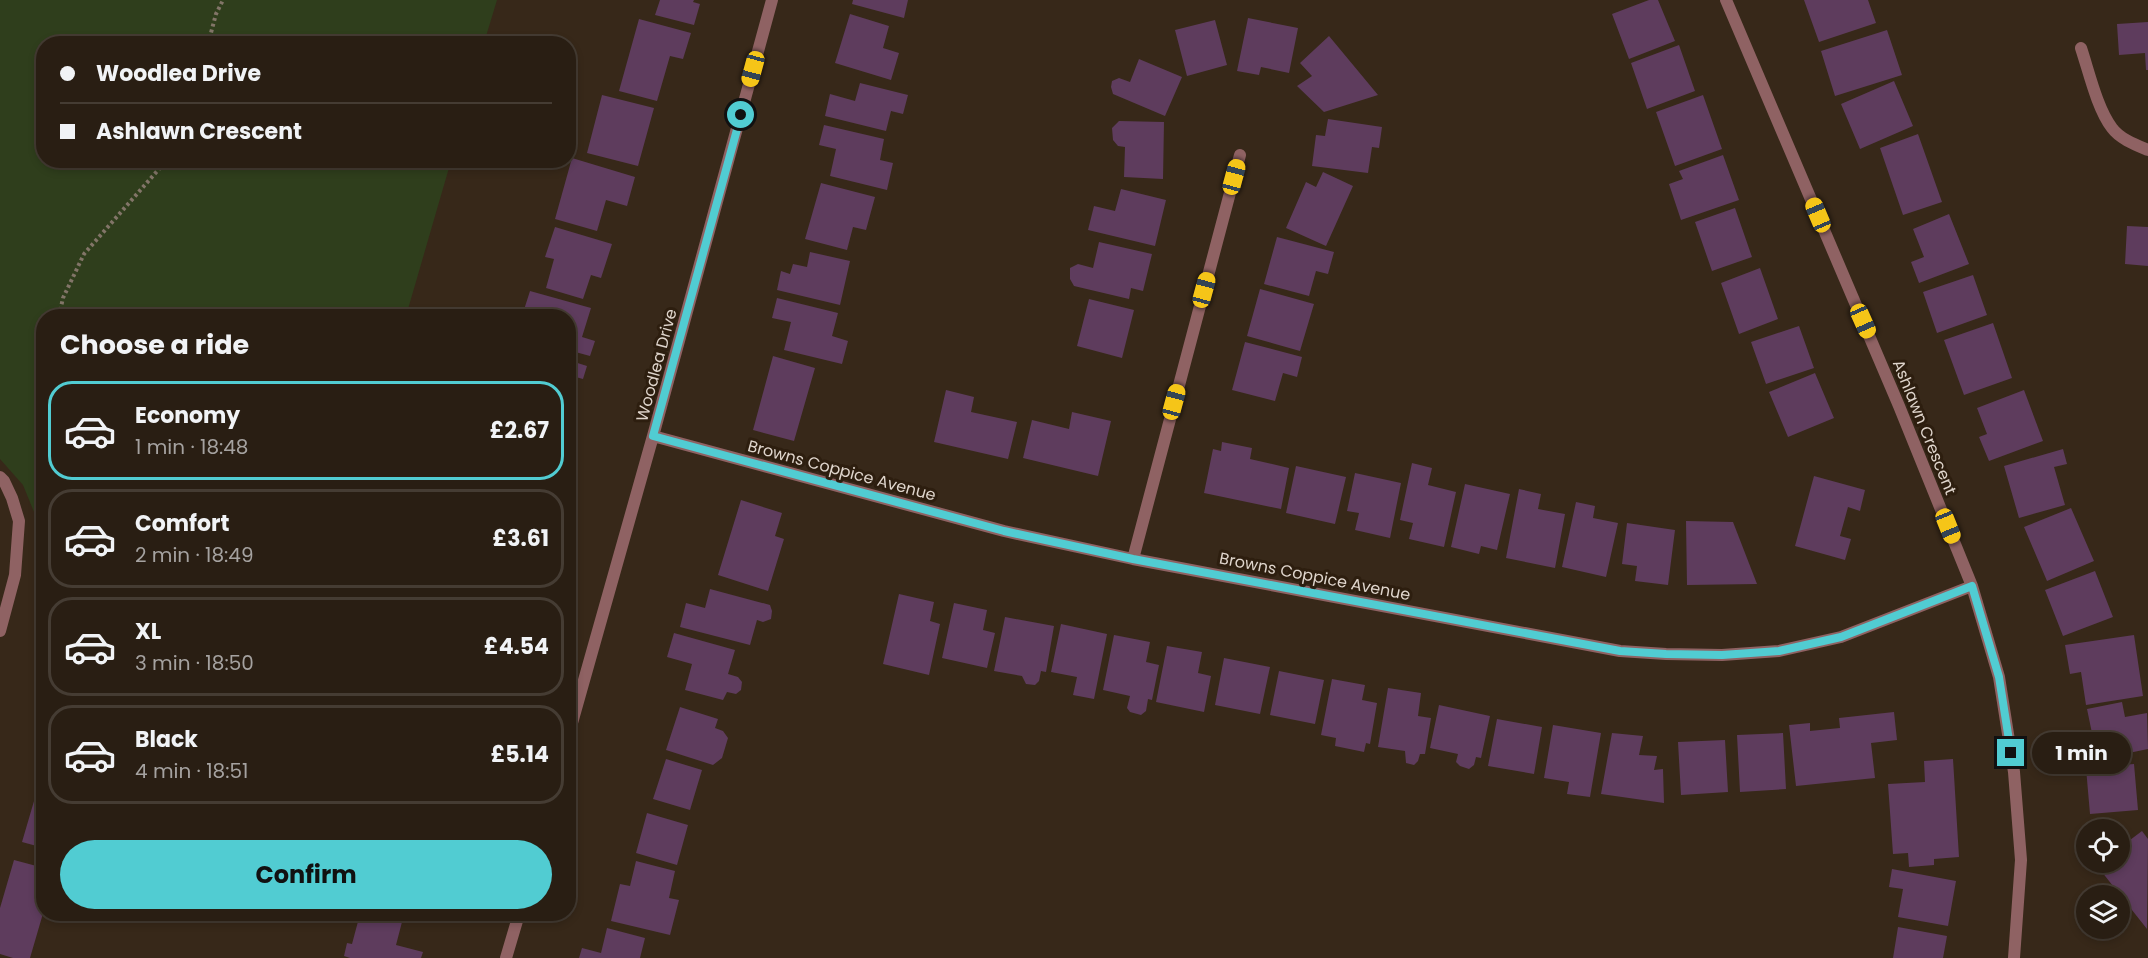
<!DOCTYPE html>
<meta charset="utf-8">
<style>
:root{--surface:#291e13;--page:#352b21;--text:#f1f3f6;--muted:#a5a2a0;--line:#453c33;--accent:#51ccd2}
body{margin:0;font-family:Poppins,sans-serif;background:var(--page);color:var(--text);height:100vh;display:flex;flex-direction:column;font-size:22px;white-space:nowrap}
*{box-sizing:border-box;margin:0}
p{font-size:20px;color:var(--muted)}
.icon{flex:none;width:33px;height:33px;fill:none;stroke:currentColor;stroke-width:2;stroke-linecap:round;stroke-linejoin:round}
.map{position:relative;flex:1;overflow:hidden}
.panel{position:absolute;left:36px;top:309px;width:540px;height:612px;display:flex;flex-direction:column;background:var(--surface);border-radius:24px;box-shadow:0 3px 9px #0003,0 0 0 2px var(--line)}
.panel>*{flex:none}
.banner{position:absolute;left:36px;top:36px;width:540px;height:132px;border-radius:24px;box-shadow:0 3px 9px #0003,0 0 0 2px var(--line);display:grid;align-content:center;height:132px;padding:0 24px;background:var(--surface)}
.tools{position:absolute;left:2076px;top:819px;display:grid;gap:12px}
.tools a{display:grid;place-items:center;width:54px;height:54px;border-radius:50%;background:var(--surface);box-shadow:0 3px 9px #0003,0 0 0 2px var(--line);font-size:30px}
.end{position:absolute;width:27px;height:27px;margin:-14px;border:8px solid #51ccd2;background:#111;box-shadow:0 0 0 3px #111}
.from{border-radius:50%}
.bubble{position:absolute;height:42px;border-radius:21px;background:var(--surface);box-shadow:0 3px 9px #0003,0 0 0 2px var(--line);font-size:20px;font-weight:700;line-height:42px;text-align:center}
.car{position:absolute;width:18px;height:36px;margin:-18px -9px;border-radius:8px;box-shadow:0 0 4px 2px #0007;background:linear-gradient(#f5c518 24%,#345 0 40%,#f5c518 0 76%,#345 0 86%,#f5c518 0)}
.banner b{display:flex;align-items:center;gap:21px;height:57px;font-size:22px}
.banner b+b{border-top:2px solid var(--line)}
.banner i{width:15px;height:15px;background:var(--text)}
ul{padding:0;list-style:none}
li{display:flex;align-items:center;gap:18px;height:99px;margin:0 12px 9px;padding:0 12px;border:3px solid var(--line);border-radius:24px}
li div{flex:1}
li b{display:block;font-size:22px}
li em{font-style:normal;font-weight:700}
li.on{border-color:var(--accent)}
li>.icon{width:54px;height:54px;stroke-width:1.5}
h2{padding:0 24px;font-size:27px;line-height:72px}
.cta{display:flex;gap:12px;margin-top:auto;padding:12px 24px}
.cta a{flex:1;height:69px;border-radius:36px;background:var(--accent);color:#111;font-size:24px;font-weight:700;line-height:69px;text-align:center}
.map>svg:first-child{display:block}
.green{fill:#2f3e1c}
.building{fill:#5e3c5d}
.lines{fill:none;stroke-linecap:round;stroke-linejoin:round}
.path{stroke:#827568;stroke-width:4;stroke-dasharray:3 3;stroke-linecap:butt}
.minor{stroke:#8f6263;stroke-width:12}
.route{stroke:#51ccd2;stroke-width:8}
.labels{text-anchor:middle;stroke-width:6;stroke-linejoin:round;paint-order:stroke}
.street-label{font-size:16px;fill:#dfd5cc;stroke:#2d1e0f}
</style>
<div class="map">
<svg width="2148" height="958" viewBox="0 0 2148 958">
<rect width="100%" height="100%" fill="#372819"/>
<path class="green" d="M0 0H497L484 43 44 44V160L451 161 406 316H44L43 534 23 485 0 459Z"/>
<path class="building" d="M660 0H694L693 2 700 4 694 25 655 15Z
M853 0H908L904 18 852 4Z
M1649 0H1658L1675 41 1629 59 1612 14Z
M1804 0H1868L1876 23 1819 42Z
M850 14 889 26 883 48 899 53 891 80 835 63Z
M1248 18 1298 28 1289 73 1261 67 1259 75 1237 71Z
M639 19 691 33 683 59 670 56 657 101 619 91Z
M1215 20 1227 65 1187 76 1175 30Z
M2148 22V70H2146L2145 53 2119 55 2117 24Z
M1887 30 1902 75 1835 96 1821 51Z
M1329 36 1378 95 1324 112 1297 86 1312 76 1300 63Z
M1679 45 1695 91 1647 109 1631 63Z
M1139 59 1182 77 1165 116 1113 94 1111 87 1112 81 1119 78 1130 82Z
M1894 81 1913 126 1860 149 1841 104Z
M860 83 908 95 903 114 891 111 886 131 825 116 830 94 855 101Z
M602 95 654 108 638 166 587 153Z
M1703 95 1722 149 1675 166 1656 112Z
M1328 119 1382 127 1379 148 1372 147 1368 173 1312 166 1316 135 1325 136Z
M1119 121 1164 122 1163 179 1124 177 1125 147 1118 146 1113 140 1112 128Z
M824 125 884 139 880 160 893 163 887 190 830 176 836 149 819 145Z
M1918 134 1942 202 1903 215 1880 148Z
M1723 155 1739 200 1681 220 1669 184 1683 179 1679 171Z
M572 158 635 177 627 206 606 200 597 231 555 219Z
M1323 172 1353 186 1326 246 1286 228 1306 182 1316 187Z
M821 183 875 197 866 230 853 227 847 250 805 239Z
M1121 189 1166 200 1155 246 1088 230 1094 206 1115 211Z
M1735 208 1752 257 1712 271 1695 222Z
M1949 214 1969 264 1919 283 1911 262 1924 257 1913 229Z
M2127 226 2148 227V266L2125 264Z
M555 227 612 244 601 278 591 275 583 299 546 288 554 259 545 257Z
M1277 237 1334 252 1328 274 1316 271 1309 296 1264 284Z
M1099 242 1152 254 1143 291 1131 288 1129 299 1074 286 1070 279V268L1078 264 1093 268Z
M810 252 850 261 840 305 777 290 781 271 790 274 793 264 807 267Z
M1760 268 1778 319 1739 334 1721 283Z
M1973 275 1987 315 1937 333 1923 292Z
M1260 289 1314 304 1300 351 1247 336Z
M530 291 591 308 582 337 595 341 590 356 568 350V316H522Z
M777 298 838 313 832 336 848 341 842 364 784 350 791 322 772 318Z
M1089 299 1134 310 1122 358 1077 346Z
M1993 323 2012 378 1964 395 1944 340Z
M1799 326 1814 368 1766 384 1751 342Z
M1245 342 1302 357 1297 377 1283 373 1275 401 1232 390Z
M773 356 815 368 794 441 753 430Z
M568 360 587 366 583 379 572 376 569 388Z
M1815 373 1834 418 1788 437 1769 392Z
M946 390 974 397 971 412 1017 422 1008 459 934 442Z
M2024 390 2043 441 1989 461 1979 437 1987 434 1977 408Z
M1072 412 1111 421 1098 476 1023 458 1032 420 1069 429Z
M1222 442 1252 448 1250 459 1289 468 1281 509 1204 493 1213 449 1221 451Z
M2063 449 2067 464 2054 467 2065 505 2019 518 2004 466Z
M1412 463 1432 468 1428 485 1456 492 1444 547 1409 539 1413 523 1400 520Z
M1296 466 1346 477 1335 524 1286 513Z
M1355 473 1401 483 1390 538 1355 530 1359 513 1347 511Z
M1814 476 1865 490 1860 511 1848 507 1840 536 1851 539 1845 560 1795 546Z
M1465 484 1510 494 1497 550 1481 546 1479 554 1451 547Z
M1519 489 1541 494 1538 509 1565 514 1555 568 1506 558Z
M741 500 782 513 775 536 784 539 768 591 718 575Z
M1576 502 1595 506 1593 518 1618 523 1606 577 1562 567Z
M2071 508 2094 561 2047 581 2024 527Z
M1686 521 1733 522 1757 584 1687 585Z
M1627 523 1675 530 1668 585 1635 581 1637 566 1622 564Z
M2095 571 2113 617 2063 636 2045 590Z
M710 589 770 605 772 611 771 619 763 622 757 620 750 645 680 627 686 603 705 608Z
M899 594 934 602 930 621 940 624 929 675 883 664Z
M954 603 987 610 983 630 995 633 987 668 942 658Z
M1005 617 1054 626 1046 672 1041 671 1039 681 1035 685 1026 684 1022 676 994 671Z
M1061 624 1107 634 1094 699 1073 695 1077 677 1051 672Z
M674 633 735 650 728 674 738 677 742 682 741 690 736 694 727 692 723 700 685 690 692 664 667 657Z
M1114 635 1150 642 1146 662 1159 665 1152 700 1148 699 1146 711 1141 715 1130 712 1127 708 1130 696 1103 690Z
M2134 635 2143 696 2086 705 2081 672 2070 674 2065 645Z
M1167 646 1202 652 1198 673 1211 676 1204 712 1156 702Z
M1224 658 1270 667 1260 714 1215 705Z
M1279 671 1324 680 1315 724 1270 715Z
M1332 679 1365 685 1362 700 1377 703 1370 744 1366 743 1364 752 1335 746 1336 738 1321 735Z
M1388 688 1421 693 1418 716 1431 718 1425 754H1420L1418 761 1414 765 1406 763 1405 751 1378 747Z
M2122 702 2125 717 2147 713 2148 749 2085 762 2080 740 2093 738 2087 709Z
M1439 705 1490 716 1481 758 1476 757 1474 765 1469 769 1460 766 1456 762 1458 754 1430 748Z
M680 707 718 719 715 728 723 731 728 738 722 758 713 765 666 750Z
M1894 712 1897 740 1871 743 1875 778 1796 786 1789 725 1810 723V731L1840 728 1839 718Z
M1497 719 1542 727 1534 774 1488 766Z
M1553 725 1601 733 1590 797 1567 794 1569 782 1544 778Z
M1612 733 1643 736 1639 755 1657 756 1654 770 1663 769 1664 803 1601 794Z
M1783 733 1786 789 1740 792 1737 735Z
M1725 740 1728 792 1681 795 1678 742Z
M666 759 702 770 690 810 653 799Z
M1953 759 1959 857 1934 859V865L1909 867 1908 853 1893 854 1888 784 1925 782 1924 761Z
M2134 764 2138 810 2090 814 2086 768Z
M44 767V848L22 842Z
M647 813 688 825 677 865 636 853Z
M2142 831 2148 839 2147 929 2094 862H2120V835L2126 843Z
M14 860 44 868V910L30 958H13L0 954V908Z
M636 861 675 871 669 898 679 900 670 935 611 921 620 884 630 886Z
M1892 869 1956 881 1948 926 1898 917 1903 889 1889 887Z
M360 914 402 922 396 945 423 952 421 958H350L344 956 347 943 352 944Z
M1898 927 1947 936 1943 958H1893Z
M607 928 645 938 640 958H579L582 948 601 953Z"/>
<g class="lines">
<path class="path" d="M208 44 216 14 223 0
M59 316 63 298 84 254 167 160
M39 506 44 492"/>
<path class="minor" d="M1726 0 1899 406 1972 586 1999 677 2014 772 2021 860 2014 958
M2081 48C2089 72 2097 108 2112 128 2120 139 2136 145 2148 150
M653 436 1004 531 1133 559 1620 651 1666 654 1722 655 1779 651 1841 637 1972 586
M0 477 4 481 12 498 19 521 15 575 0 631
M1133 559 1240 155
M568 737 653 436 772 0
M506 958 519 914"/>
</g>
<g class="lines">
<path class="route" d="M741 115 653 436 1004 531 1133 559 1620 651 1666 654 1722 655 1779 651 1841 637 1972 586 1999 677 2011 753"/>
</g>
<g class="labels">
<g class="street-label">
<text transform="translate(656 365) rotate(-75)" y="6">Woodlea Drive</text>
<text transform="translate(1925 427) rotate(68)" y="6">Ashlawn Crescent</text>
<text transform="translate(842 470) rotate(15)" y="6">Browns Coppice Avenue</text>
<text transform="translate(1315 576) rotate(11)" y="6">Browns Coppice Avenue</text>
</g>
</g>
</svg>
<div class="tools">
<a><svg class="icon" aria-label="locate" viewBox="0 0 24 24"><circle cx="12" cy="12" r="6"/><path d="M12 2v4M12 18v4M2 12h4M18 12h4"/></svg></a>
<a><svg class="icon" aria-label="layers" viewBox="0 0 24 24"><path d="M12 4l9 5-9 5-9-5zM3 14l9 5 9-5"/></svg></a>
</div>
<i class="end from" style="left:741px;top:115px"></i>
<i class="end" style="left:2011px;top:753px"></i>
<div class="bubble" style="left:2032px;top:732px;width:99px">1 min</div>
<i class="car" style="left:753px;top:69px;rotate:195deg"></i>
<i class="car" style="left:1234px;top:177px;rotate:15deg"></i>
<i class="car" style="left:1818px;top:215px;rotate:337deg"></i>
<i class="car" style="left:1204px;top:290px;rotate:15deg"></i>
<i class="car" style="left:1863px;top:321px;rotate:156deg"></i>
<i class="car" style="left:1174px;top:402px;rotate:15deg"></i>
<i class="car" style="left:1948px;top:526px;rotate:158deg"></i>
<div class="banner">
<b><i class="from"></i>Woodlea Drive</b>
<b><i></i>Ashlawn Crescent</b>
</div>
<section class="panel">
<h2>Choose a ride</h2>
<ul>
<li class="on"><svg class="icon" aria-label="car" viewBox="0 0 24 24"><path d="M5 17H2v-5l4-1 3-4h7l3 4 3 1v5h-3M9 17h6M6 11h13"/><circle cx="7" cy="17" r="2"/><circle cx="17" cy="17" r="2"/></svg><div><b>Economy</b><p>1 min · 18:48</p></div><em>£2.67</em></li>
<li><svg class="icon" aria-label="car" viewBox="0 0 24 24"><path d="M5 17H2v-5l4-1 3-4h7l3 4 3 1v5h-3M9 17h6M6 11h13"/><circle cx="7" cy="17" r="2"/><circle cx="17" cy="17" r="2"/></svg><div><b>Comfort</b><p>2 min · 18:49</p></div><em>£3.61</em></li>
<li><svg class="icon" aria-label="car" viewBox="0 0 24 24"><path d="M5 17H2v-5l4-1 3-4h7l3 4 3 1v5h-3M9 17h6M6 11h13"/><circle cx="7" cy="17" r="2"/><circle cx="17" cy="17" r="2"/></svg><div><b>XL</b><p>3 min · 18:50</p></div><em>£4.54</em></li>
<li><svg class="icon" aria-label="car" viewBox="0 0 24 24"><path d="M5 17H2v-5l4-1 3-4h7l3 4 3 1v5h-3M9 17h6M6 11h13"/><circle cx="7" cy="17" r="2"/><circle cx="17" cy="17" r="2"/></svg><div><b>Black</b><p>4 min · 18:51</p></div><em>£5.14</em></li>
</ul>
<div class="cta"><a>Confirm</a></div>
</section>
</div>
